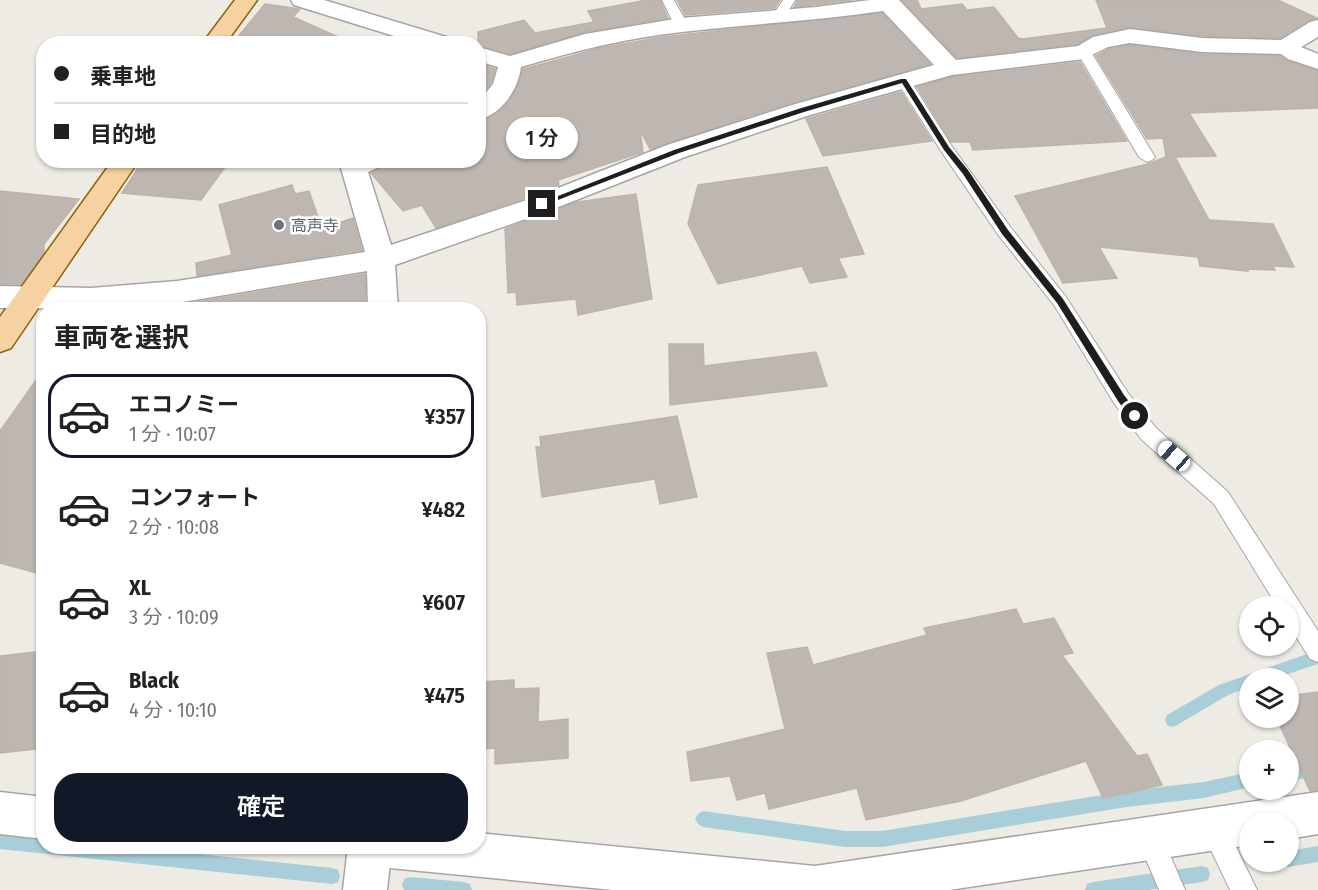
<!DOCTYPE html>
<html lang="ja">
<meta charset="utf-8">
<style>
:root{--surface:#fff;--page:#f6f6f6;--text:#222;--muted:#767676;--line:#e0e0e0;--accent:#111827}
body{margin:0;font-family:"Fira Sans Condensed","Noto Sans JP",sans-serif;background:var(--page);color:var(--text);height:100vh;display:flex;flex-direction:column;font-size:22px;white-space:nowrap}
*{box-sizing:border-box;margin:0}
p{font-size:20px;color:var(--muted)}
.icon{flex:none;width:33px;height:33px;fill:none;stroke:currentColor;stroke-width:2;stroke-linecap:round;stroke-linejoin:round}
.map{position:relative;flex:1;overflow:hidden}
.sheet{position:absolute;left:36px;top:302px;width:450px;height:552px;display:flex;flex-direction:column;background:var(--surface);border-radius:24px;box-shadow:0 2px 4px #0004}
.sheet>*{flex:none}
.banner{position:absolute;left:36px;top:36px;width:450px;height:132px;border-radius:24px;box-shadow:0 2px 4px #0004;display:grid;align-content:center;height:132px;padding:0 18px;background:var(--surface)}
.buttons{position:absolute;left:1239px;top:596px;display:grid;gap:12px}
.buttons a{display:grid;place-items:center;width:60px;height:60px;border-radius:50%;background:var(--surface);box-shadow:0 2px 4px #0004;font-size:30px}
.end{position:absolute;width:27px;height:27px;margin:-14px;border:8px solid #1e1e1e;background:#fff;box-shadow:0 0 0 3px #fff}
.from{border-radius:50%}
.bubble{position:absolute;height:42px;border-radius:21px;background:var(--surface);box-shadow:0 2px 4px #0004;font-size:20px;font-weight:600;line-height:42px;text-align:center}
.car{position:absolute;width:18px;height:36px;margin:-18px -9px;border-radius:8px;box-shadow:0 0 4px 2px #0007;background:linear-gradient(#fff 24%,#345 0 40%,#fff 0 76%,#345 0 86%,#fff 0)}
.banner b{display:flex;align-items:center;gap:21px;height:57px;font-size:22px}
.banner b+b{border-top:2px solid var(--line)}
.banner i{width:15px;height:15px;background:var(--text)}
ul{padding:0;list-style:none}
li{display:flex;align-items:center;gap:18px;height:84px;margin:0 12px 9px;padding:0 6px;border:3px solid transparent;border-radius:24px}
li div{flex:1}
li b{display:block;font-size:22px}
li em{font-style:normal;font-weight:600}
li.on{border-color:var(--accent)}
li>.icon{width:54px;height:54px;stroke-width:1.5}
h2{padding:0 18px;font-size:27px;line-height:72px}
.cta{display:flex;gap:12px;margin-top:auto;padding:12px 18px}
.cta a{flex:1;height:69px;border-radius:24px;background:var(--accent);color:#fff;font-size:24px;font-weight:600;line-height:69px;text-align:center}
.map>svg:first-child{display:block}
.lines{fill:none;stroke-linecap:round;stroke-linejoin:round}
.stream{fill:#a7ced9;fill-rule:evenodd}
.building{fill:#beb7b1;stroke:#bfb2a7;stroke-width:1.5}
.service-casing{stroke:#a5a5a5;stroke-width:2}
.minor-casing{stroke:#a5a5a5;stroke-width:3}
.tertiary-casing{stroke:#a5a5a5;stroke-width:3}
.primary-casing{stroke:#8e6209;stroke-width:3}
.service{fill:#fff;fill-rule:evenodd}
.minor{fill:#fff;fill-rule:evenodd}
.tertiary{fill:#fff;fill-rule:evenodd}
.primary{fill:#f6d1a1;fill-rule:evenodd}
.route{fill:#1e1e1e}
.worship-dot{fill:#6b7280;stroke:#fff;stroke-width:2}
.labels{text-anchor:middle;stroke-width:5;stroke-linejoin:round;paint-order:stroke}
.worship-label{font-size:16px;fill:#5b616d;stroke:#fff;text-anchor:start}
</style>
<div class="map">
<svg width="1318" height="890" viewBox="0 0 1318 890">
<rect width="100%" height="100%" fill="#eeebe4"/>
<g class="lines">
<path class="stream" d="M1318 650V664L1276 678H1250V687L1228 695 1177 725 1172 727 1167 725 1165 720 1167 715 1219 685Z
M1318 761V777L1288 780V765Z
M1250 772V787L1204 798 1127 807 882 847H845L703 827 698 824 695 819 698 814 703 811 845 831H882L1127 791 1204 782Z
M0 833 44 838V846H122L332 868 338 870 340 876 338 882 332 884 0 849Z
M1318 846V862L1288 867 1283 865 1275 869 1269 867 1267 861H1288V851Z
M1202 866 1208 868 1210 874 1208 880 1202 882 1148 890H1085L1087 884 1093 882Z
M410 877 464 882 470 884 472 890H404L402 885 404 879Z"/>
</g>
<path class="building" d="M647 0H660L668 18 585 32 510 54 478 45V32L524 20 535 33 594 22 588 11Z
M677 0H780L775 8 685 15Z
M797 0H852L794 7Z
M902 0H917L921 9 962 4 967 10 994 7 1018 38 1023 39 1107 28 1096 0H1278L1317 18 1309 20 1280 38 1202 36 1130 27 1093 35 1077 44 957 58Z
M265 4 300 9 293 17 354 44H232Z
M882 13 930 64 791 103 650 149 640 130 643 152 558 180 559 185 532 196 436 228 422 205 403 211 371 173 392 160H478V122L496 114 509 101 518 85 523 69 601 48 662 37Z
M1130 45 1202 54 1280 56 1287 61 1318 71V108L1189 113 1216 156 1175 157 1209 220 1273 224 1294 267 1272 266 1275 270 1247 269 1248 271 1200 266 1198 257 1099 247 1117 278 1063 283 1015 196 1148 164 1166 157 1163 138 1147 139 1096 56 1109 49Z
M1080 62 1127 141 973 150 970 142H951L917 87 952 77Z
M478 63 495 69 491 83 478 98Z
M901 92 932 141 823 156 806 119Z
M143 160H230L201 200 122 193Z
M827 167 864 254 838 258 847 277 810 283 802 266 718 284 688 224 698 185Z
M292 185 295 194 309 191 322 229 353 218 362 250 197 276 196 263 232 255 219 205Z
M0 191 79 199 44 244V253L21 284H0Z
M636 194 652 299 578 315 576 299 517 305 516 292 508 293 505 229 577 202Z
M365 274 366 309H198V302Z
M669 344H703L704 366 816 352 827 386 670 405Z
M44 369V575L0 563V431Z
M677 416 697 497 660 504 655 479 542 497 536 447H541L540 437Z
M1016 609 1023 624 1054 618 1073 653 1062 655 1137 756 1147 754 1162 785 1103 798 1086 761 961 801 866 820 857 788 769 809 765 793 737 800 730 776 691 781 687 752 785 729 767 653 807 647 813 665 927 635 924 628Z
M44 651V748L0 753V656Z
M514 680V689L539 688 538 722 568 719V758L495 764V748L478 749V682Z
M1318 692V790L1310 791 1276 717H1288V696Z"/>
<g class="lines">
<defs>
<path id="service" d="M662 0H674L688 25 686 28H676Z
M783 0H795L783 20H773L772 17Z
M1084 48 1091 52 1155 157 1152 160 1147 162 1139 157 1077 52Z
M903 76 908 77 951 145 1011 228 1066 297 1128 393 1156 428 1228 492 1318 631V662L1310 659 1288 624V606H1277L1214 504 1142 440 1114 403 1054 305 999 236 941 151 896 80Z
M1214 816 1223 820 1257 890H1230L1201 829 1205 820Z
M1150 825 1159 829 1185 890H1159L1137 838 1141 829Z"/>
<path id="minor" d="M291 0H324L453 39 456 44H420L294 5Z
M870 0H899L956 60 1078 46 1093 37 1130 29 1202 38 1281 40 1310 22 1318 20V37L1301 47 1318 54V69L1288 59 1281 54 1202 52 1130 43 1108 47 1084 59 952 75 810 115 685 157 551 210 395 265 398 309H368L367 271 177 303 100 309 0 308V286L91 288 177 281 365 252 341 168 349 160H384L381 166 368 172 391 245 533 198 667 145 792 105 934 65 883 11C816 21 749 24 682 32 627 38 574 51 521 67 518 90 502 114 478 120V102L493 84 498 67 478 61V47L510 56 585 34 681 18 816 7Z
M348 846H392L387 890H343Z"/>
<path id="tertiary" d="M0 792 44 797V839L0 834Z
M1318 792V834L1288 839V822H1250V845L949 890H613L390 868 375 861 368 846H478V833L815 866Z"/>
<path id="primary" d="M235 0H257L225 44H202Z
M113 160H139L11 348 0 352V317Z"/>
</defs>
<use href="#service" class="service-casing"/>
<use href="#minor" class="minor-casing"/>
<use href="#tertiary" class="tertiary-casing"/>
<use href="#primary" class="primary-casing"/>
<use href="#service" class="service"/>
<use href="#minor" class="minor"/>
<use href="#tertiary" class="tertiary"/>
<use href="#primary" class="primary"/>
</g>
<path class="route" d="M901 79H906L949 147 968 170 1008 230 1063 299 1124 395 1138 413V419H1131L1118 401 1057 303 1002 234 963 174 944 150 902 83 804 112 679 153 545 205 538 204 674 150 798 109Z"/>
<circle class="worship-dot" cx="279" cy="225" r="6"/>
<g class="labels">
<g class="worship-label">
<text x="291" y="231">高声寺</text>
</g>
</g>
</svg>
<div class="buttons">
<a><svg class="icon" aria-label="locate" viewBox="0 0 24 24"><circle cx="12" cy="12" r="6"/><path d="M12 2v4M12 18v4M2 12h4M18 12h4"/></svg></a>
<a><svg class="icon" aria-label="layers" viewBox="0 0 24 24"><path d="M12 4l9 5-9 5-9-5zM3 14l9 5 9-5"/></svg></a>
<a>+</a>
<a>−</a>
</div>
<i class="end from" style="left:1135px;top:416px"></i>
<i class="end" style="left:542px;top:204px"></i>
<div class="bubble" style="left:506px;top:117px;width:72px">1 分</div>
<i class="car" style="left:1174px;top:456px;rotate:311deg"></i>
<div class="banner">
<b><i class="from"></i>乗車地</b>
<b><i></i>目的地</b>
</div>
<section class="sheet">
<h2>車両を選択</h2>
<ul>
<li class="on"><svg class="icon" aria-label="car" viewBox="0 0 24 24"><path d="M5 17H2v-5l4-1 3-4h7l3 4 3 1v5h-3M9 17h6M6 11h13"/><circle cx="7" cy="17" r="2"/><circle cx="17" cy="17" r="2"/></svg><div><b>エコノミー</b><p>1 分 · 10:07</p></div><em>¥357</em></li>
<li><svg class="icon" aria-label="car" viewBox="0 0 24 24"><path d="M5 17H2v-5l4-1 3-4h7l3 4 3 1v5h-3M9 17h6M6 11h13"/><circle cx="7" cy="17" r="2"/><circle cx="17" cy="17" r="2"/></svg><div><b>コンフォート</b><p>2 分 · 10:08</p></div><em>¥482</em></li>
<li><svg class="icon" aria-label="car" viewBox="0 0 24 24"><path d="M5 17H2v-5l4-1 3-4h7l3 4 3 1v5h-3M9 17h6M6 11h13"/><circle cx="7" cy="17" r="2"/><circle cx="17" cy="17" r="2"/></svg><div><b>XL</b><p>3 分 · 10:09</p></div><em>¥607</em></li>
<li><svg class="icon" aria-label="car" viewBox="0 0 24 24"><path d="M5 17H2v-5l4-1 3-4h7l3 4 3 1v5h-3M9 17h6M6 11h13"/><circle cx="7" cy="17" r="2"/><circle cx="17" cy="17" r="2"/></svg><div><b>Black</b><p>4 分 · 10:10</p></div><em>¥475</em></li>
</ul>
<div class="cta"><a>確定</a></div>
</section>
</div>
